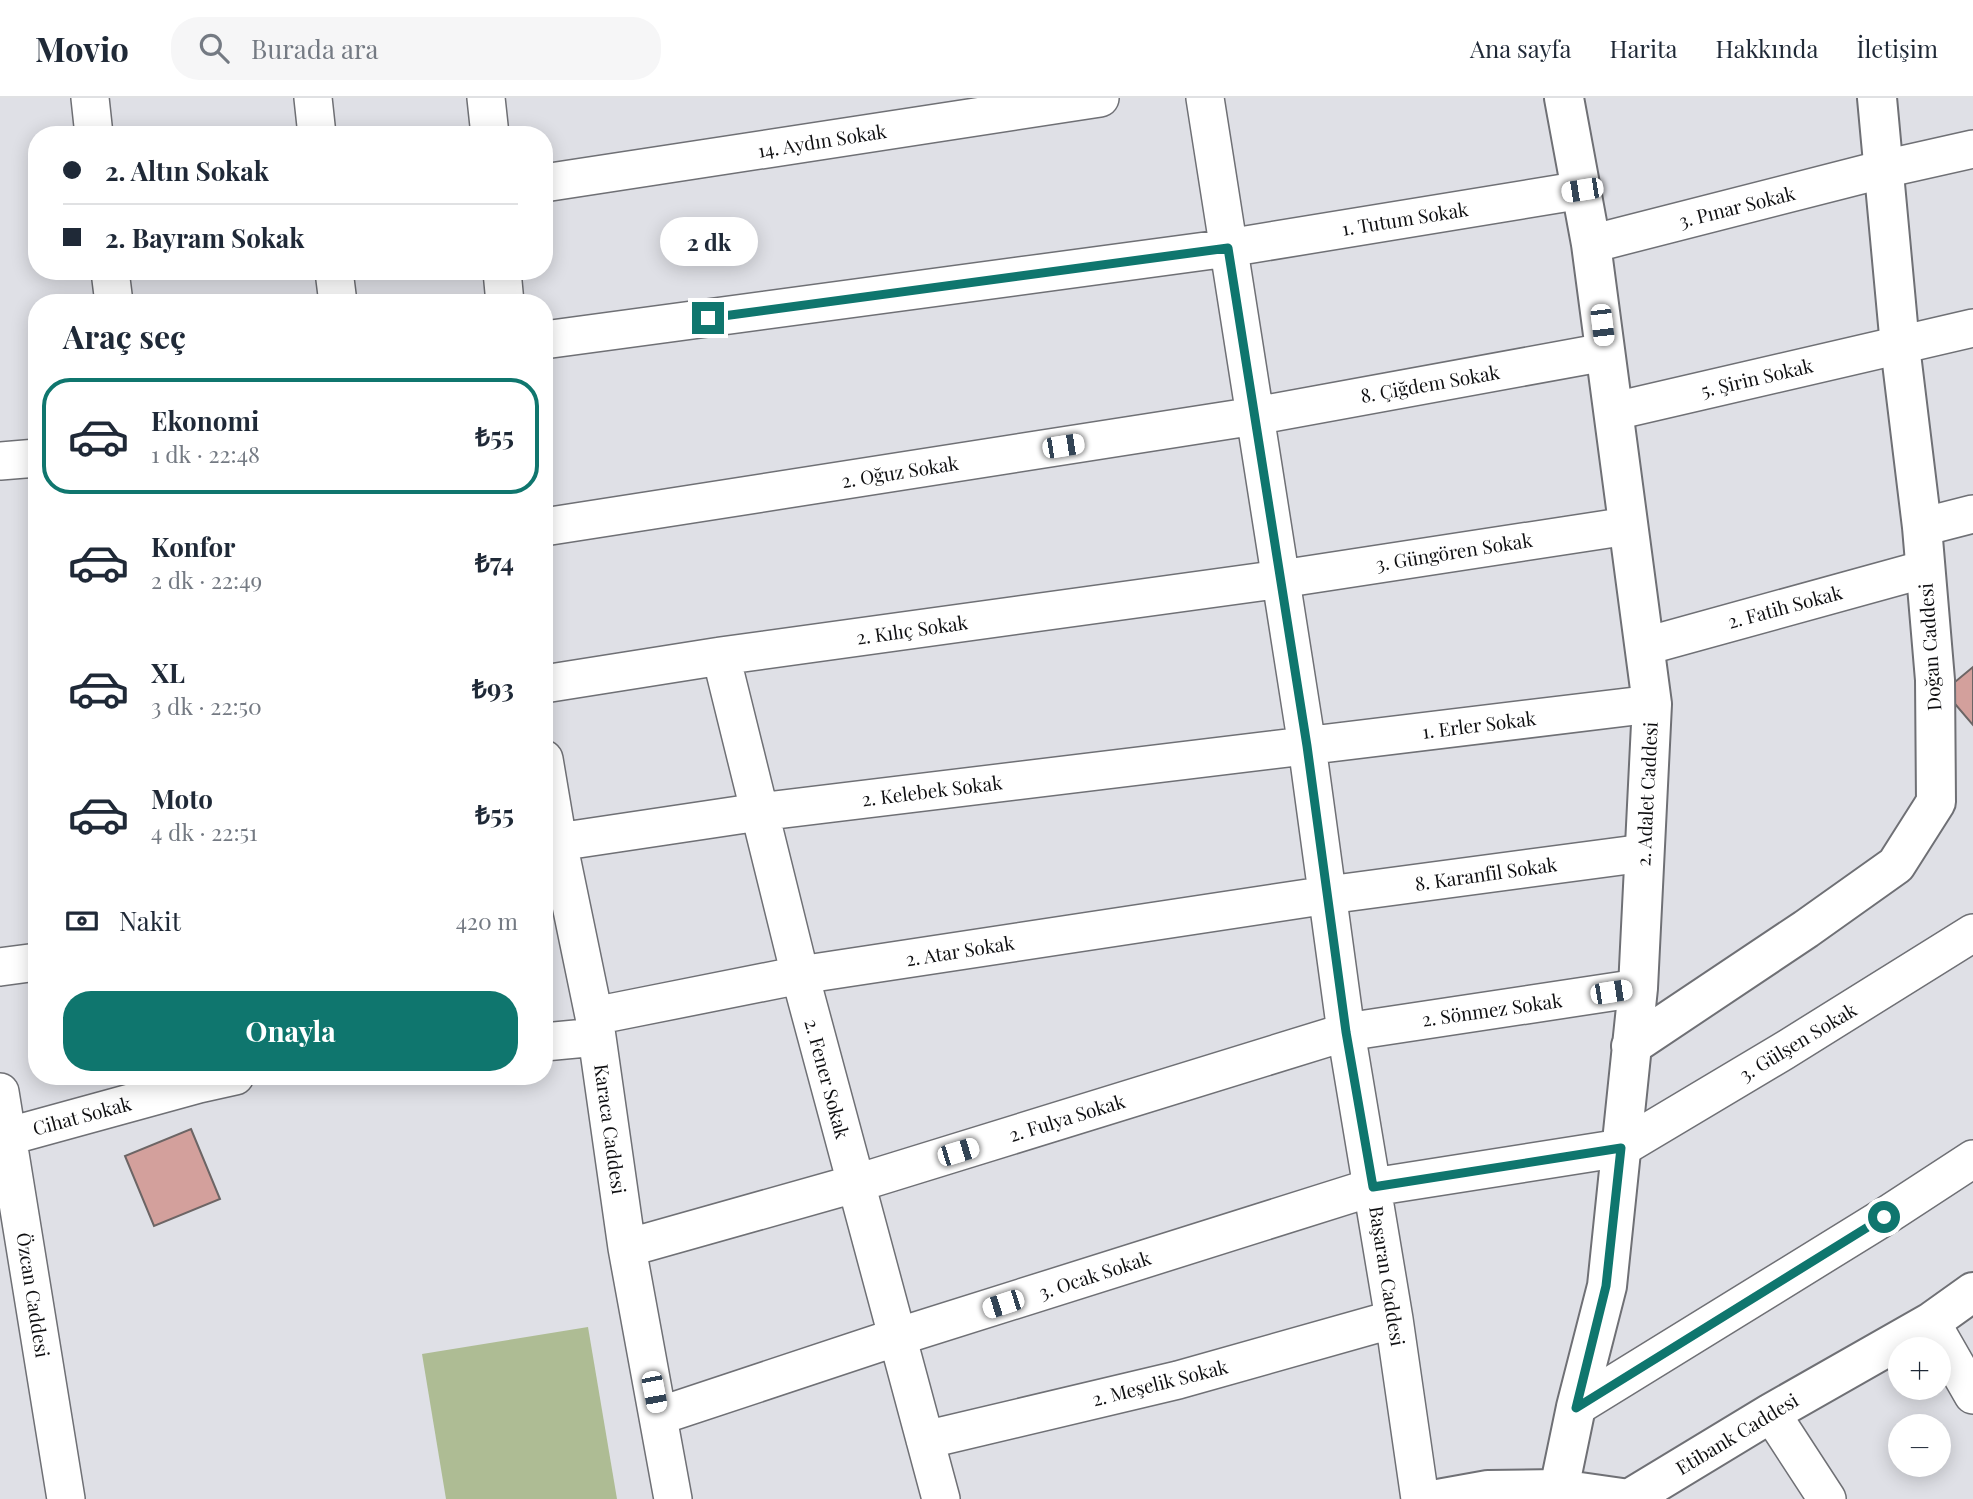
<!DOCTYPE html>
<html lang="tr">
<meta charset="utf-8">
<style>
:root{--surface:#fff;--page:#f6f6f7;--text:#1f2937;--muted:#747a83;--line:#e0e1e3;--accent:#0f766e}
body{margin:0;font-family:"Playfair Display",serif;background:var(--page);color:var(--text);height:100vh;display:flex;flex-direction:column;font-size:26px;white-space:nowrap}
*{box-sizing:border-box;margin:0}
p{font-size:23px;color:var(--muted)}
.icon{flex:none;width:38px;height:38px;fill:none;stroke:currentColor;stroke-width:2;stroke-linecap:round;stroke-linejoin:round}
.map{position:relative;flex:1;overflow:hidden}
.drawer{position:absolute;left:28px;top:196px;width:525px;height:791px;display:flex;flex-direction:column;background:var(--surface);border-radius:28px;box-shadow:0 4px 18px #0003}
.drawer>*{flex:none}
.hud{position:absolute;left:28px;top:28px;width:525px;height:154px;border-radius:28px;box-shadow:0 4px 18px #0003;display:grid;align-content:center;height:154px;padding:0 35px;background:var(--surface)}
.controls{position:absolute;left:1888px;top:1239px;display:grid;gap:14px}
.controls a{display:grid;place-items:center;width:63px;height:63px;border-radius:50%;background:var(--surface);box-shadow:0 4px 18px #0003;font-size:35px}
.end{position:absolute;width:32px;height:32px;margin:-16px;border:9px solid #0f766e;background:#fff;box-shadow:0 0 0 4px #fff}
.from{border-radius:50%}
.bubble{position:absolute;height:49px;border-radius:24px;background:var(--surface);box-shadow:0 4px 18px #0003;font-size:23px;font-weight:700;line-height:49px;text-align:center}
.car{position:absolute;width:21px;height:42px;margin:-21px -10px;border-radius:9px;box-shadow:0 0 5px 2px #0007;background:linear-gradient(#fff 24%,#345 0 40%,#fff 0 76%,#345 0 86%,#fff 0)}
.hud b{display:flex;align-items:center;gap:24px;height:66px;font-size:26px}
.hud b+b{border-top:2px solid var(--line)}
.hud i{width:18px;height:18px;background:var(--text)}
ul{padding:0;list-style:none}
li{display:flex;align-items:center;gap:21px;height:116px;margin:0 14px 10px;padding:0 21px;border:4px solid transparent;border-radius:28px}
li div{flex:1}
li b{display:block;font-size:26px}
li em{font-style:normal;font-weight:700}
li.on{border-color:var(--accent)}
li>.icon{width:63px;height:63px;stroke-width:1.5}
h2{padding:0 35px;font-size:32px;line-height:84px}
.pay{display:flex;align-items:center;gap:18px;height:77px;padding:0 35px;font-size:26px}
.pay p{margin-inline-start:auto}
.primary-button{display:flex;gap:14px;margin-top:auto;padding:14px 35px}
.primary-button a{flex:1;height:80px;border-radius:28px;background:var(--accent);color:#fff;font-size:28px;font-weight:700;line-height:80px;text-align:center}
header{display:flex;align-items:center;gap:42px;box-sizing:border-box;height:98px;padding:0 35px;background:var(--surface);border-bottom:2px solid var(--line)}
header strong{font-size:33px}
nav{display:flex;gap:38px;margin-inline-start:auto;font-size:24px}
.search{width:490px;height:63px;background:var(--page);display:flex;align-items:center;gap:18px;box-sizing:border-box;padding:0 24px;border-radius:28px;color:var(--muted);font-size:26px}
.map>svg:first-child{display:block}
.green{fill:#aebc94}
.building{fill:#d3a09c;stroke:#6c6565;stroke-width:2}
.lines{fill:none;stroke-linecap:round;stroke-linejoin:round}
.minor-casing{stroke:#6f7075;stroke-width:40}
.major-casing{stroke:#6f7075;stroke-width:42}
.minor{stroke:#fff;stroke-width:37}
.major{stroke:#fff;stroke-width:38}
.route{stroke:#0f766e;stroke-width:9}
.labels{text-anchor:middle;stroke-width:7;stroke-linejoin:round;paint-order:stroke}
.street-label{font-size:19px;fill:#0f0f11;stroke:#fff}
</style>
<header>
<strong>Movio</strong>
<div class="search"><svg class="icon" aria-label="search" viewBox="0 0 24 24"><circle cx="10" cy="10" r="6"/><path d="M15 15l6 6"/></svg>Burada ara</div>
<nav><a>Ana sayfa</a><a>Harita</a><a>Hakkında</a><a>İletişim</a></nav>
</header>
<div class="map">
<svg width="1973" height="1401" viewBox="0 0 1973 1401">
<rect width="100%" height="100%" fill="#dfe0e6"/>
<path class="green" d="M588 1229 617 1401H446L422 1256Z"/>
<path class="building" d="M1973 569V627L1944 593Z
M191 1031 220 1101 154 1128 125 1058Z"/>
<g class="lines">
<defs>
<path id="minor" d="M90 0 94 37
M313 0 317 37
M486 0 490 37
M1205 0 1307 648 1346 934 1394 1221 1420 1401
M544 85 1100 0
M1591 146 1884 71 1973 51
M110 173 114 205
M334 173 338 205
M502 173 505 205
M544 242 1228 150 1582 92
M1615 313 1973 230
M0 363 37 360
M544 429 1255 318 1605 254
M1922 429 1973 416
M1646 548 1925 471
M721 558 800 877 941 1401
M544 586 721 558 1281 481 1628 428
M544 661 558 744 594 918 627 1150 673 1401
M558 744 759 714 1652 606
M0 869 37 864
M594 918 800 877 1328 797 1644 755
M544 944 597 939
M0 994 66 1401
M6 1039 199 986 235 978
M627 1150 854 1086 1346 934 1638 890
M1931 1224 1973 1297
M1576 1309 1884 1119 1973 1061
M1771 1315 1827 1401
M659 1318 897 1239 1373 1089 1621 1050 1782 954 1973 835
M925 1342 1178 1282 1394 1221"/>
<path id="major" d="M1631 948 1806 831 1896 767 1936 704 1935 582 1922 429 1900 248 1877 0
M1559 1391 1576 1309 1607 1188 1638 890 1652 606 1591 146 1564 0
M1438 1401 1488 1392 1559 1391 1629 1401 1771 1315 1931 1224 1973 1194"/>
</defs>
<use href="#minor" class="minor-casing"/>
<use href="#major" class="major-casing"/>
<use href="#minor" class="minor"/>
<use href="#major" class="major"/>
</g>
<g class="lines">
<path class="route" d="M708 220 1228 150 1307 648 1346 934 1373 1089 1621 1050 1606 1188 1576 1310 1884 1119"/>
</g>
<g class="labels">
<g class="street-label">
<text transform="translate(822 43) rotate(-9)" y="7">14. Aydın Sokak</text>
<text transform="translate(1737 109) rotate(-14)" y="7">3. Pınar Sokak</text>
<text transform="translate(1405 121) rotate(-9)" y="7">1. Tutum Sokak</text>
<text transform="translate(1757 280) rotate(-13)" y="7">5. Şirin Sokak</text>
<text transform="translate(1430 286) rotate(-10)" y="7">8. Çiğdem Sokak</text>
<text transform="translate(900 374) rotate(-9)" y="7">2. Oğuz Sokak</text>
<text transform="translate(1454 454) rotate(-9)" y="7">3. Güngören Sokak</text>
<text transform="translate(1785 509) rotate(-15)" y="7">2. Fatih Sokak</text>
<text transform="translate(912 532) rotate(-8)" y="7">2. Kılıç Sokak</text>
<text transform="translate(1930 549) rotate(-94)" y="7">Doğan Caddesi</text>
<text transform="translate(1479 627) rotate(-7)" y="7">1. Erler Sokak</text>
<text transform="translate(932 693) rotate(-7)" y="7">2. Kelebek Sokak</text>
<text transform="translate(1647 696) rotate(-87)" y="7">2. Adalet Caddesi</text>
<text transform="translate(1486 776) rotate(-8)" y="7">8. Karanfil Sokak</text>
<text transform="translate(960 853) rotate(-9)" y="7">2. Atar Sokak</text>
<text transform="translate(1492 912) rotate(-8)" y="7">2. Sönmez Sokak</text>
<text transform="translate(1798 944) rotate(-31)" y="7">3. Gülşen Sokak</text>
<text transform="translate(827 981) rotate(75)" y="7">2. Fener Sokak</text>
<text transform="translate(82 1018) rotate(-15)" y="7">Cihat Sokak</text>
<text transform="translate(1067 1020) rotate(-17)" y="7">2. Fulya Sokak</text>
<text transform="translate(610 1031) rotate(82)" y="7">Karaca Caddesi</text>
<text transform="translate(1095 1177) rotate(-18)" y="7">3. Ocak Sokak</text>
<text transform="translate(1387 1178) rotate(81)" y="7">Başaran Caddesi</text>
<text transform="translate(33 1197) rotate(81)" y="7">Özcan Caddesi</text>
<text transform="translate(1160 1285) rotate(-14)" y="7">2. Meşelik Sokak</text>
<text transform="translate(1737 1336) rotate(-31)" y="7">Etibank Caddesi</text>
</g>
</g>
</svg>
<div class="controls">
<a>+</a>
<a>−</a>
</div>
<i class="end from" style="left:1884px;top:1119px"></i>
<i class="end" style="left:708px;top:220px"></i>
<div class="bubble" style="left:660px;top:119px;width:98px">2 dk</div>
<i class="car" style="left:1582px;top:92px;rotate:261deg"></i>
<i class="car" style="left:1602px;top:227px;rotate:173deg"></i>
<i class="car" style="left:1063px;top:348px;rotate:81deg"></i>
<i class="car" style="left:1611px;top:894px;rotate:81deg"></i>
<i class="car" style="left:958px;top:1054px;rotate:73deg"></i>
<i class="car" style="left:1003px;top:1206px;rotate:252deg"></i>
<i class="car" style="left:654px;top:1294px;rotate:169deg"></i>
<div class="hud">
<b><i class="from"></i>2. Altın Sokak</b>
<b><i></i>2. Bayram Sokak</b>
</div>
<section class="drawer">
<h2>Araç seç</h2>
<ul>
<li class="on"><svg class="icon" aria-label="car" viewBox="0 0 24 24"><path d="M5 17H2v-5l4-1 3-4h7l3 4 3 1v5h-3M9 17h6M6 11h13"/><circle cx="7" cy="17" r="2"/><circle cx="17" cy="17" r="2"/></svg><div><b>Ekonomi</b><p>1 dk · 22:48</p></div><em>₺55</em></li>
<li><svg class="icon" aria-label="car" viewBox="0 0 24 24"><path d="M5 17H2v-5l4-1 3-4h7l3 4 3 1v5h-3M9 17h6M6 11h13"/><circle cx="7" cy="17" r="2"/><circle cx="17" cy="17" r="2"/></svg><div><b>Konfor</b><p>2 dk · 22:49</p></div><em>₺74</em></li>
<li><svg class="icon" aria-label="car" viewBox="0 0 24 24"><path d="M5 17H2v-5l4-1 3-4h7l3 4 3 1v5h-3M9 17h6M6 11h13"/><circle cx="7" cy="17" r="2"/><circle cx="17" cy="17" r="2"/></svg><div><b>XL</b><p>3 dk · 22:50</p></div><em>₺93</em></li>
<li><svg class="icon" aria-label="car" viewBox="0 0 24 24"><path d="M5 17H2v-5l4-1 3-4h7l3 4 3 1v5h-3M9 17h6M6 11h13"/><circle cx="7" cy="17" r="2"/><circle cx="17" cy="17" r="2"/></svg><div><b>Moto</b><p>4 dk · 22:51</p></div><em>₺55</em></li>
</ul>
<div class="pay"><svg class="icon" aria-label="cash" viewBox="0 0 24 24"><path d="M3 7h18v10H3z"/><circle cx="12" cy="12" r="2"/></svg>Nakit<p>420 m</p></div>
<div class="primary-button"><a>Onayla</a></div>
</section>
</div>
